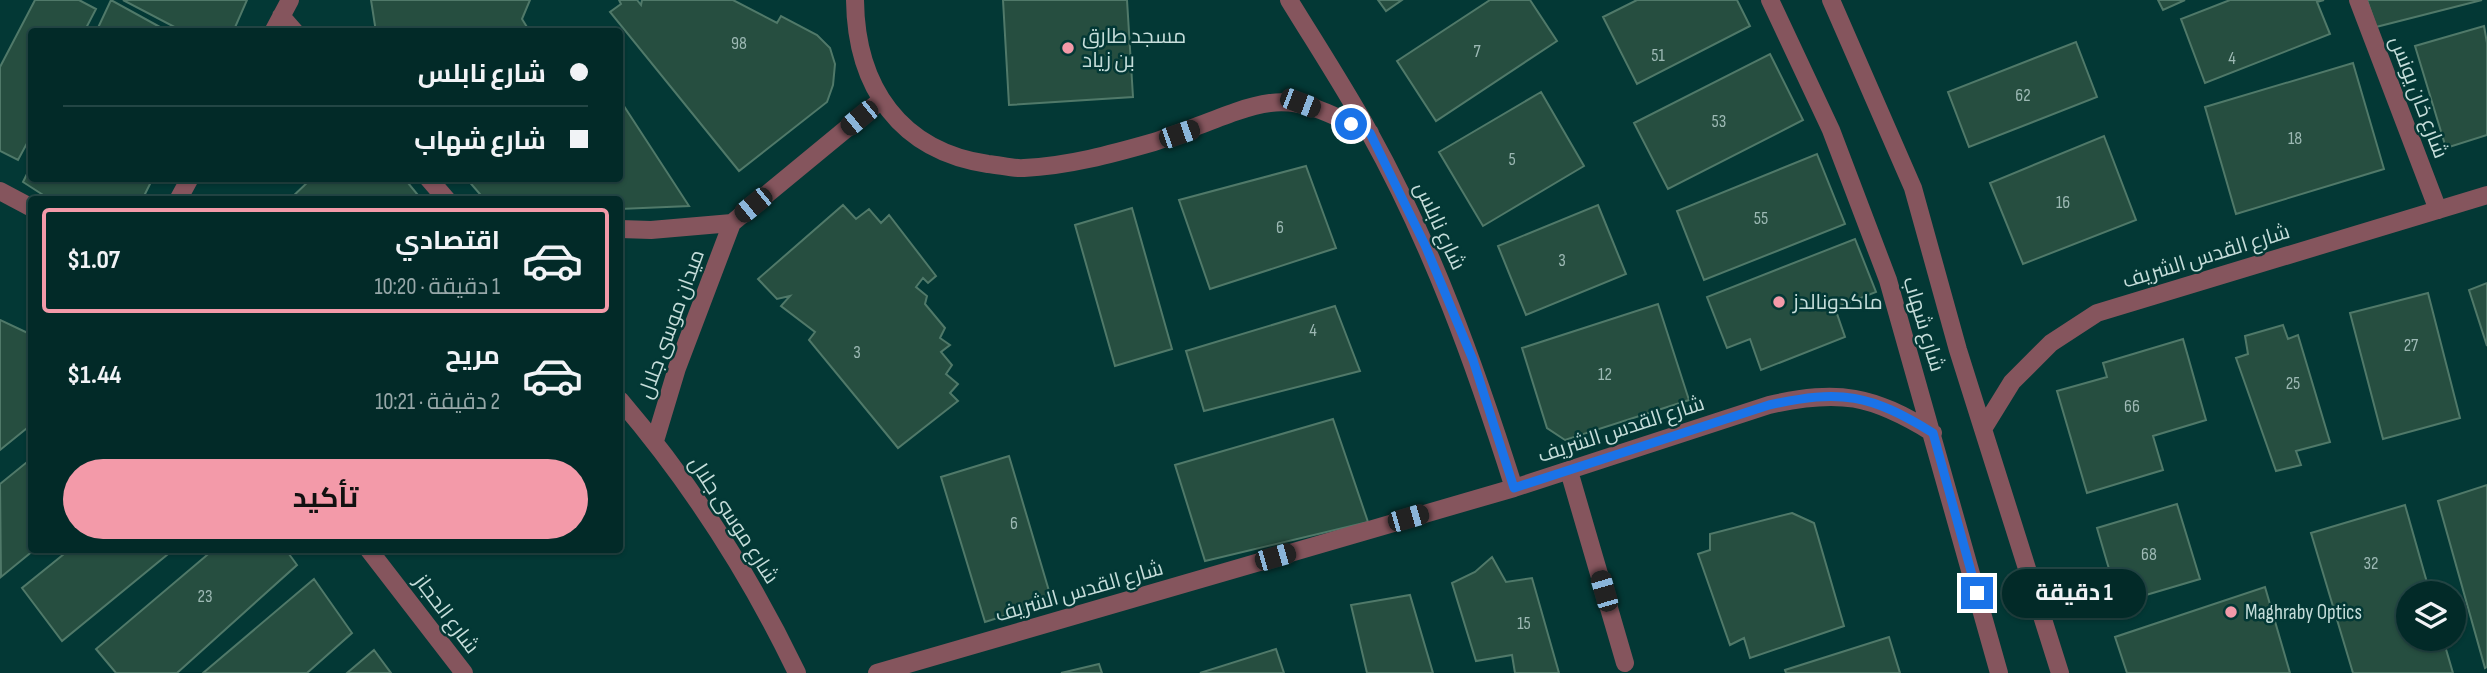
<!DOCTYPE html>
<html lang="ar">
<meta charset="utf-8">
<style>
:root{--surface:#022a28;--page:#0c3230;--text:#f1f3f6;--muted:#96a7a8;--line:#234645;--accent:#f39aa9}
body{margin:0;font-family:"Sofia Sans Condensed",Cairo,sans-serif;background:var(--page);color:var(--text);direction:rtl;height:100vh;display:flex;flex-direction:column;font-size:26px;white-space:nowrap}
*{box-sizing:border-box;margin:0}
p{font-size:23px;color:var(--muted)}
.icon{flex:none;width:38px;height:38px;fill:none;stroke:currentColor;stroke-width:2;stroke-linecap:round;stroke-linejoin:round}
.map{position:relative;flex:1;overflow:hidden;direction:ltr}
.sheet{position:absolute;left:28px;top:196px;width:595px;height:357px;display:flex;flex-direction:column;background:var(--surface);border-radius:7px;box-shadow:0 2px 5px #0004,0 0 0 2px var(--line);direction:rtl}
.sheet>*{flex:none}
.banner{position:absolute;left:28px;top:28px;width:595px;height:154px;border-radius:7px;box-shadow:0 2px 5px #0004,0 0 0 2px var(--line);direction:rtl;display:grid;align-content:center;height:154px;padding:0 35px;background:var(--surface)}
.fabs{position:absolute;left:2396px;top:581px;display:grid;gap:14px}
.fabs a{display:grid;place-items:center;width:70px;height:70px;border-radius:50%;background:var(--surface);box-shadow:0 2px 5px #0004,0 0 0 2px var(--line);font-size:35px}
.end{position:absolute;width:32px;height:32px;margin:-16px;border:9px solid #1a73e8;background:#fff;box-shadow:0 0 0 4px #fff}
.from{border-radius:50%}
.bubble{position:absolute;height:49px;border-radius:24px;background:var(--surface);box-shadow:0 2px 5px #0004,0 0 0 2px var(--line);font-size:23px;font-weight:700;line-height:49px;text-align:center;direction:rtl}
.car{position:absolute;width:21px;height:42px;margin:-21px -10px;border-radius:9px;box-shadow:0 0 5px 2px #0007;background:linear-gradient(#222 24%,#8ab4d8 0 40%,#222 0 76%,#8ab4d8 0 86%,#222 0)}
.banner b{display:flex;align-items:center;gap:24px;height:66px;font-size:26px}
.banner b+b{border-top:2px solid var(--line)}
.banner i{width:18px;height:18px;background:var(--text)}
ul{padding:12px 0 0;list-style:none}
li{display:flex;align-items:center;gap:21px;height:105px;margin:0 14px 10px;padding:0 21px;border:4px solid transparent;border-radius:7px}
li div{flex:1}
li b{display:block;font-size:26px}
li em{font-style:normal;font-weight:700}
li.active{border-color:var(--accent)}
li>.icon{width:63px;height:63px;stroke-width:1.5}
.button{display:flex;gap:14px;margin-top:auto;padding:14px 35px}
.button a{flex:1;height:80px;border-radius:42px;background:var(--accent);color:#111;font-size:28px;font-weight:700;line-height:80px;text-align:center}
.map>svg:first-child{display:block}
.building{fill:#264e40;stroke:#507969;stroke-width:2}
.lines{fill:none;stroke-linecap:round;stroke-linejoin:round}
.minor{stroke:#85555d;stroke-width:18}
.route{stroke:#1a73e8;stroke-width:9}
.poi-dot{fill:#f39aa9;stroke:#033835;stroke-width:2.5}
.labels{text-anchor:middle;stroke-width:5;stroke-linejoin:round;paint-order:stroke}
.number-label{font-size:18px;fill:#9db9b4}
.poi-label{font-size:21px;fill:#c5ddda;stroke:#033835;text-anchor:start}
.street-label{font-size:21px;fill:#c5ddda;stroke:#033835}
</style>
<div class="map">
<svg width="2487" height="673" viewBox="0 0 2487 673">
<rect width="100%" height="100%" fill="#033835"/>
<path class="building" d="M35 0H79L96 9 84 32H32V134L18 160 0 151V67Z
M111 0 169 32H96Z
M123 0H247L233 32H184Z
M371 0H530L522 19 530 32H376Z
M619 0H637L641 5 642 0H733L777 23 781 16 817 35 830 48 835 64 833 85 827 102 739 171 610 12 621 4Z
M1003 0H1127L1133 97 1009 105Z
M1378 0H1402L1386 11Z
M1490 0H1530L1557 41 1436 121 1397 61Z
M1637 0H1737L1750 26 1637 84 1603 17Z
M2158 0H2185L2163 10Z
M2230 0H2324L2317 2 2330 34 2205 83 2181 19Z
M2367 0H2482L2376 27Z
M2484 26 2487 43V135L2446 148 2415 46Z
M2076 42 2097 97 1969 147 1948 92Z
M1770 54 1803 120 1668 189 1634 123Z
M2353 63 2384 169 2236 214 2205 107Z
M1541 92 1584 166 1483 226 1439 152Z
M620 100 689 206 620 209V200H485L466 178H620Z
M2104 136 2136 220 2023 264 1990 183Z
M1817 154 1845 224 1704 280 1677 211Z
M32 164V178H153L142 200H51L23 182Z
M1306 166 1336 248 1210 289 1179 200Z
M312 178H404L422 200H289Z
M843 205 856 219 869 209 881 223 889 215 936 276 928 283 923 278 916 287 927 296 925 304 945 328 940 338 950 345 941 352 952 365 946 374 958 384 950 393 958 401 898 448 809 340 815 332 781 306 790 296 777 299 758 279Z
M1598 205 1626 274 1526 315 1498 246Z
M1132 208 1172 349 1115 366 1075 225Z
M1855 239 1876 292 1835 308 1845 337 1761 370 1750 339 1727 348 1707 297Z
M2487 283V346L2469 290Z
M2428 293 2460 418 2383 439 2350 313Z
M1658 304 1689 400 1565 440 1547 428 1522 348Z
M1335 306 1360 371 1204 411 1186 351Z
M0 320 32 335V424L0 450Z
M2283 325 2288 339 2298 335 2330 442 2296 451 2301 465 2276 471 2236 358 2248 354 2245 336Z
M2183 339 2206 420 2153 436 2163 470 2087 493 2057 391 2107 377 2103 363Z
M1333 419 1368 522 1205 561 1175 465Z
M1009 456 1052 601 985 622 941 477Z
M32 458V550H34L1 577 0 484Z
M2487 485V667L2485 668 2438 501Z
M2177 504 2200 579 2119 603 2097 528Z
M2405 505 2430 593H2408V639H2443L2453 673H2353L2311 533Z
M1792 513 1814 523 1844 626 1750 658 1744 638 1730 645 1698 554 1710 550V534Z
M69 550H173L62 641 22 588Z
M213 550H286L297 565 177 673H116L96 649Z
M1492 557 1506 582 1532 578 1559 673H1515L1512 655 1476 661 1452 583 1475 572Z
M314 579 352 633 307 673H203Z
M2265 587 2290 673H2127L2115 637Z
M1410 595 1433 673H1367L1351 605Z
M1889 637 1900 673H1786L1785 670Z
M1276 649 1284 673H1200Z
M374 650 391 673H347Z
M1099 664 1102 673H1061Z"/>
<g class="lines">
<path class="minor" d="M855 0C856 87 900 151 988 164 1000 165 1013 169 1024 168 1068 166 1112 154 1154 142 1188 132 1237 107 1270 103 1306 98 1338 118 1370 133
M1289 0C1316 44 1344 87 1369 132 1432 245 1475 365 1514 488
M1770 0 1831 130 1888 280 1999 673
M1831 0 1913 188 1958 350 2060 673
M2358 0 2438 210
M281 16 295 32
M273 32 290 0
M428 178 447 200
M0 191 32 208
M178 200 190 178
M620 229 651 230 732 223
M620 400C690 482 750 575 797 673
M1983 429 2012 382 2051 343 2097 313 2487 195
M655 441 677 368 732 223 880 101
M1569 471 1625 663
M369 550 464 673
M877 673 1514 488 1769 405C1839 389 1872 395 1933 433"/>
</g>
<g class="lines">
<path class="route" d="M1351 124 1370 133 1425 245 1473 360 1514 488 1769 405C1841 389 1870 394 1933 433L1977 593"/>
</g>
<g class="poi-dot">
<circle cx="1068" cy="48" r="7"/>
<circle cx="1779" cy="302" r="7"/>
<circle cx="2231" cy="612" r="7"/>
</g>
<g class="labels">
<g class="number-label">
<text x="739" y="49">98</text>
<text x="1477" y="57">7</text>
<text x="1658" y="61">51</text>
<text x="2232" y="64">4</text>
<text x="2023" y="101">62</text>
<text x="1719" y="127">53</text>
<text x="2295" y="144">18</text>
<text x="1512" y="165">5</text>
<text x="2063" y="208">16</text>
<text x="1761" y="224">55</text>
<text x="1280" y="233">6</text>
<text x="1562" y="266">3</text>
<text x="1313" y="336">4</text>
<text x="2411" y="351">27</text>
<text x="857" y="358">3</text>
<text x="1605" y="380">12</text>
<text x="2293" y="389">25</text>
<text x="2132" y="412">66</text>
<text x="1014" y="529">6</text>
<text x="2149" y="560">68</text>
<text x="2371" y="569">32</text>
<text x="205" y="602">23</text>
<text x="1524" y="629">15</text>
</g>
<g class="poi-label">
<text x="1082" y="43">مسجد طارق<tspan x="1082" dy="24">بن زياد</tspan></text>
<text x="1793" y="309">ماكدونالدز</text>
<text x="2245" y="619">Maghraby Optics</text>
</g>
<g class="street-label">
<text transform="translate(2419 97) rotate(69)" y="7">شارع خان يونس</text>
<text transform="translate(1440 226) rotate(65)" y="7">شارع نابلس</text>
<text transform="translate(2206 256) rotate(-17)" y="7">شارع القدس الشريف</text>
<text transform="translate(671 324) rotate(-70)" y="7">ميدان موسى جلال</text>
<text transform="translate(1924 324) rotate(73)" y="7">شارع شهاب</text>
<text transform="translate(1621 429) rotate(-18)" y="7">شارع القدس الشريف</text>
<text transform="translate(734 520) rotate(57)" y="7">شارع موسى جلال</text>
<text transform="translate(1079 591) rotate(-16)" y="7">شارع القدس الشريف</text>
<text transform="translate(447 614) rotate(53)" y="7">شارع الحجاز</text>
</g>
</g>
</svg>
<div class="fabs">
<a><svg class="icon" aria-label="layers" viewBox="0 0 24 24"><path d="M12 4l9 5-9 5-9-5zM3 14l9 5 9-5"/></svg></a>
</div>
<i class="end from" style="left:1351px;top:124px"></i>
<i class="end" style="left:1977px;top:593px"></i>
<div class="bubble" style="left:2002px;top:569px;width:144px">1 دقيقة</div>
<i class="car" style="left:1300px;top:103px;rotate:111deg"></i>
<i class="car" style="left:859px;top:118px;rotate:231deg"></i>
<i class="car" style="left:1179px;top:134px;rotate:71deg"></i>
<i class="car" style="left:753px;top:205px;rotate:231deg"></i>
<i class="car" style="left:1408px;top:518px;rotate:74deg"></i>
<i class="car" style="left:1275px;top:557px;rotate:74deg"></i>
<i class="car" style="left:1604px;top:591px;rotate:344deg"></i>
<div class="banner">
<b><i class="from"></i>شارع نابلس</b>
<b><i></i>شارع شهاب</b>
</div>
<section class="sheet">
<ul>
<li class="active"><svg class="icon" aria-label="car" viewBox="0 0 24 24"><path d="M5 17H2v-5l4-1 3-4h7l3 4 3 1v5h-3M9 17h6M6 11h13"/><circle cx="7" cy="17" r="2"/><circle cx="17" cy="17" r="2"/></svg><div><b>اقتصادي</b><p>1 دقيقة · 10:20</p></div><em>$1.07</em></li>
<li><svg class="icon" aria-label="car" viewBox="0 0 24 24"><path d="M5 17H2v-5l4-1 3-4h7l3 4 3 1v5h-3M9 17h6M6 11h13"/><circle cx="7" cy="17" r="2"/><circle cx="17" cy="17" r="2"/></svg><div><b>مريح</b><p>2 دقيقة · 10:21</p></div><em>$1.44</em></li>
</ul>
<div class="button"><a>تأكيد</a></div>
</section>
</div>
